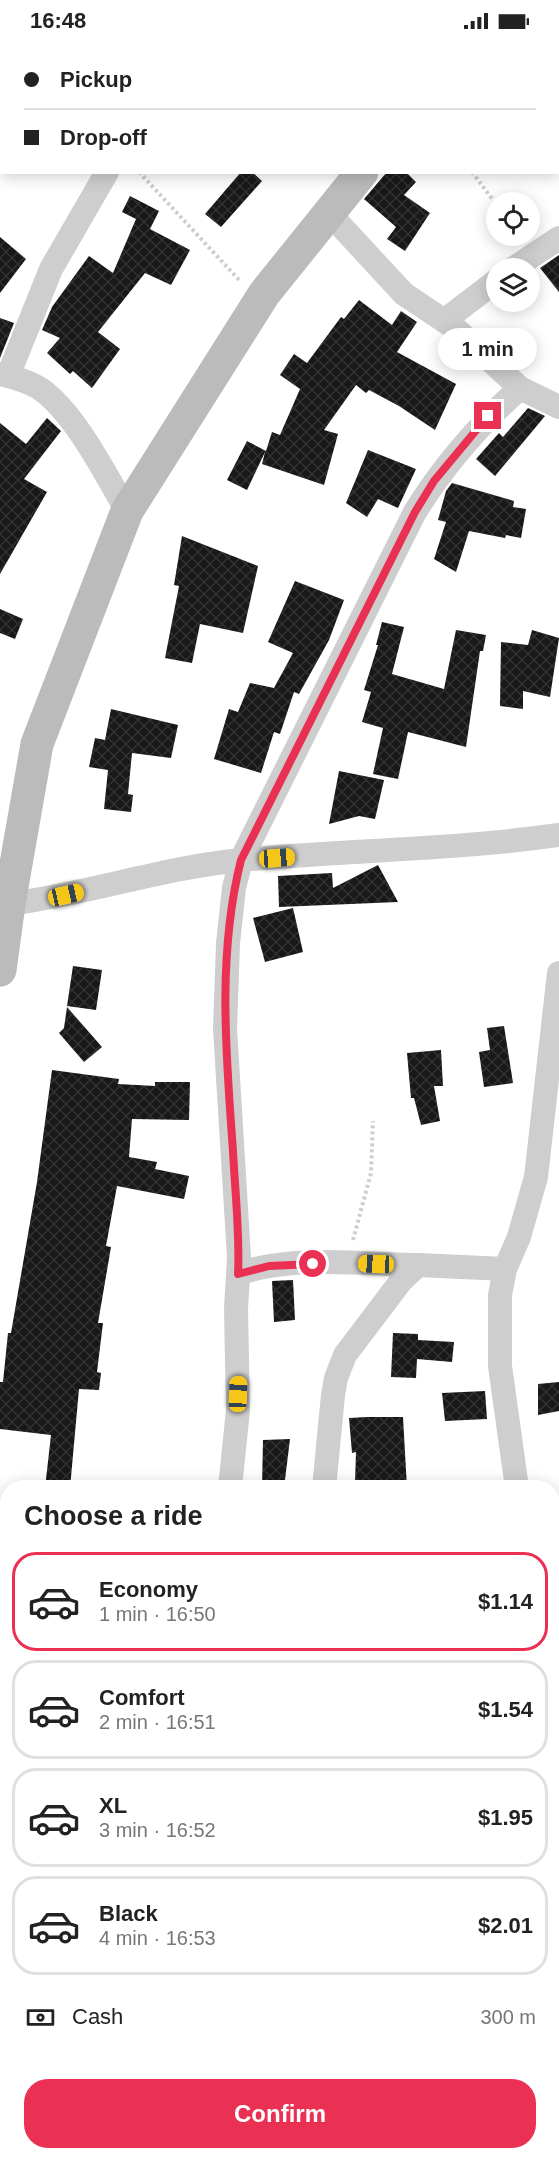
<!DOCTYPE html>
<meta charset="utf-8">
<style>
:root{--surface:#fff;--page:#f2f2f2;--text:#222;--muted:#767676;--line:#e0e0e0;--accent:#ea3153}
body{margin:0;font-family:Helvetica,sans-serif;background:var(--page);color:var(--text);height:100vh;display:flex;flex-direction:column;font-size:22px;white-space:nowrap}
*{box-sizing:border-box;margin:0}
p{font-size:20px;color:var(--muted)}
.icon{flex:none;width:33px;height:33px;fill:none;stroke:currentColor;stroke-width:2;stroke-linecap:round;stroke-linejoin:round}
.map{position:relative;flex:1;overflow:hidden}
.panel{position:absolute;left:0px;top:1438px;width:560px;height:680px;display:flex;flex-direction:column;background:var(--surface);border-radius:24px 24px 0 0;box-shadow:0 3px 15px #0003}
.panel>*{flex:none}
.guide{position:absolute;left:0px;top:0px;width:560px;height:132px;box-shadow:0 3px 15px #0003;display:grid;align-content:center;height:132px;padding:0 24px;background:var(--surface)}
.tools{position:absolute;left:486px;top:150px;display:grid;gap:12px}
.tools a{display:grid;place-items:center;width:54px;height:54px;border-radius:50%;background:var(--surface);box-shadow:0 3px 15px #0003;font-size:30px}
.end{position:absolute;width:27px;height:27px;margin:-14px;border:8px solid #ea3153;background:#fff;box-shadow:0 0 0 3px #fff}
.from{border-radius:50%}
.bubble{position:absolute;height:42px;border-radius:21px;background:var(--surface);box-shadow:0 3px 15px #0003;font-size:20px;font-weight:700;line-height:42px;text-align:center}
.car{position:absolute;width:18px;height:36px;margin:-18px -9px;border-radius:8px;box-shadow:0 0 4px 2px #0007;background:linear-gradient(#f5c518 24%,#345 0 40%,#f5c518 0 76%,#345 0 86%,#f5c518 0)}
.guide b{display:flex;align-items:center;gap:21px;height:57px;font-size:22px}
.guide b+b{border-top:2px solid var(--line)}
.guide i{width:15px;height:15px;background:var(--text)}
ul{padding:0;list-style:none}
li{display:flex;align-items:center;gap:18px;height:99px;margin:0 12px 9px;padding:0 12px;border:3px solid var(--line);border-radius:24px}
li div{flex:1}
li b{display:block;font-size:22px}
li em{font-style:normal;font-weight:700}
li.active{border-color:var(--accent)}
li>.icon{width:54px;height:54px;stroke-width:1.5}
h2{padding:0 24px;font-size:27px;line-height:72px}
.pay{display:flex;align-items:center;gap:15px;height:66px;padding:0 24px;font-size:22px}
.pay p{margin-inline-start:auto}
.button{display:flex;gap:12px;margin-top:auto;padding:12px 24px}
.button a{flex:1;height:69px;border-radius:24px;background:var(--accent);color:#fff;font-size:24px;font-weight:700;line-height:69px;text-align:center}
.status{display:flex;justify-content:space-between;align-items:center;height:42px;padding:0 30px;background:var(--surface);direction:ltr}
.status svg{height:16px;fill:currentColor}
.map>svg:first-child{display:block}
.building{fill:url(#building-cross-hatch)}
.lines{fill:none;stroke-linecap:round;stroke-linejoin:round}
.path{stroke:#cecece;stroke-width:4;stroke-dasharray:3 3;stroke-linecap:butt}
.minor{stroke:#cecece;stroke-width:24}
.secondary{stroke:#bbb;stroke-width:33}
.route{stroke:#ea3153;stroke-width:8}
</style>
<div class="status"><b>16:48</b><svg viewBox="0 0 49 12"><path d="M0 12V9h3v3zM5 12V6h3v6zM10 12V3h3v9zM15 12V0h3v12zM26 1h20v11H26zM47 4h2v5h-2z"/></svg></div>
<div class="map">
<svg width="559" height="2117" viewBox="0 0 559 2117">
<defs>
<pattern id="building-cross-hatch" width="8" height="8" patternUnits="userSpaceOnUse" patternTransform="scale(1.5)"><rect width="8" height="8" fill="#181818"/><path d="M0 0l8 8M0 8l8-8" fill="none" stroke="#313131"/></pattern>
</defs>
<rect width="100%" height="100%" fill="#fff"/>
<path class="building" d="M241 130H252L262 139 221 185 205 172Z
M387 130H406L416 140 404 153 430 171 405 209 387 197 396 185 364 157Z
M130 154 159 169 150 187 190 208 171 243 145 231 98 290 120 307 92 346 73 329 70 332 47 311 60 296 42 288 52 265 89 214 113 231 136 177 122 170Z
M0 195 26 217 0 251Z
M559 213V250L540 226Z
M359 258 392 283 401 269 417 280 397 310 456 342 435 388 399 364 369 348 366 351 356 343 324 388 338 392 324 443 262 422 265 410 247 448 227 438 247 399 266 409 272 390 280 393 300 347 280 333 294 312 307 321 341 275 344 277Z
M0 276 14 281 0 316Z
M528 366 545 374 495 434 476 417 499 391 503 395Z
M47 376 61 389 24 437 47 450 0 532V381L26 402Z
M368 408 416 427 398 466 378 457 367 475 346 461Z
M452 441 514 459 513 465 526 467 521 496 506 493 505 496 469 489 456 530 434 517 446 480 438 478 446 449Z
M182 494 258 524 243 591 200 582 192 621 165 616 179 544 174 543Z
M295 539 344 558 329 598 299 652 294 650 280 692 274 690 261 731 214 717 229 667 238 670 250 641 274 646 293 611 268 600Z
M0 567 23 577 15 597 0 591Z
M382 580 404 585 392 632 444 647 456 588 486 593 483 609H480L466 705 408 690 398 737 373 732 383 686 362 680 371 650 364 648 378 603H376Z
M532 588 559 596 550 655 523 649V667L500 664 501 600 528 603Z
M111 667 178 683 171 716 132 711 128 752 133 753 131 770 104 767 108 728 89 725 95 696 105 698Z
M339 729 384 738 375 777 359 774 329 782Z
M378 823 398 860 279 865 278 834 332 831 333 846Z
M293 866 303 910 265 920 253 876Z
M73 924 102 928 96 968 67 964Z
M67 965 102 1005 84 1020 59 991 64 986Z
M504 984 513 1041 484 1045 479 1010 490 1008 487 986Z
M441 1008 443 1044H434L440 1079 421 1083 414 1056H411L407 1011Z
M52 1028 119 1037 118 1042 155 1044V1040H190L189 1078 132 1077 129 1115 157 1120 155 1127 189 1134 184 1157 117 1144 106 1204 111 1205 98 1281H103L97 1330 101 1331 99 1348 79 1347 70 1446H45L51 1393 0 1387V1340H3L8 1291H11L37 1140Z
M293 1238 295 1278 274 1280 272 1239Z
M393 1291 418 1292V1298L454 1300 452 1320 417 1317 416 1336 391 1335Z
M559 1340V1369L538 1373V1342Z
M485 1349 487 1377 445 1379 442 1351Z
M367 1375H403L407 1446H389V1442L355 1440 356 1410 352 1411 349 1376Z
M290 1397 284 1446H262L263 1398Z"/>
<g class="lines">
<path class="path" d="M139 130 241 240
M472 130 496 162
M353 1198 371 1131 373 1079"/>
<path class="minor" d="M151 2 152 0
M329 171 404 252 455 286 520 346 559 365
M514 226 559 196
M445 278 496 239
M0 332C13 335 27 339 39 346 74 369 106 433 127 469
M8 334 51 227 107 130
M9 862C87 852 162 826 241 818 347 808 453 808 559 793
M238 1232C291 1213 362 1222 418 1223
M230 1446 238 1368 236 1267 239 1215 225 987 228 901 234 846 241 818 415 470C444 423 479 383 520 346
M324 1446 333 1353 336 1336 345 1313 401 1239 418 1223 505 1227
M517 1446 500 1324V1253L505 1227 519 1195 536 1135 559 931
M0 1475 8 1477
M552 1887 559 1885
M311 2110V2117
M544 2110 545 2117
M51 2117 52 2110"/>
<path class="secondary" d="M486 2 488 0
M0 928 9 862 37 702 127 469 264 252 362 130"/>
</g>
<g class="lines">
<path class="route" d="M313 1222 269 1224 238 1232C240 1191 235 1150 233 1109 226 1012 217 913 241 818L415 470 434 439 488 374"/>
</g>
</svg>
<div class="tools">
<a><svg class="icon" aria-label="locate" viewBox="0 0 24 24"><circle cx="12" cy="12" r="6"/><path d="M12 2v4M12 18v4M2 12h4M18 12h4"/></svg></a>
<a><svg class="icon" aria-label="layers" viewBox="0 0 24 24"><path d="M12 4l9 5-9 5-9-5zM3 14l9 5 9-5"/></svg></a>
</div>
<i class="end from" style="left:313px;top:1222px"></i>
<i class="end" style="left:488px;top:374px"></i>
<div class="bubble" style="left:438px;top:286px;width:99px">1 min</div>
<i class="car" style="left:277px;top:816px;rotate:86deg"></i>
<i class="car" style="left:66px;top:853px;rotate:77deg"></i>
<i class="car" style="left:376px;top:1222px;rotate:272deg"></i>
<i class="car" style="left:238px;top:1352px;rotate:2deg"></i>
<div class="guide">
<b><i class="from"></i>Pickup</b>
<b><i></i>Drop-off</b>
</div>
<section class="panel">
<h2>Choose a ride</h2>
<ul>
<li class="active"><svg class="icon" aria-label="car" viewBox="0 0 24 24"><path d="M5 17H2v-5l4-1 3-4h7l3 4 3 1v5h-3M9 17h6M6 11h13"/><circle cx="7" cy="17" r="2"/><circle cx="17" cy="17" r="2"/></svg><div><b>Economy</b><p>1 min · 16:50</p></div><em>$1.14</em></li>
<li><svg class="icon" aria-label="car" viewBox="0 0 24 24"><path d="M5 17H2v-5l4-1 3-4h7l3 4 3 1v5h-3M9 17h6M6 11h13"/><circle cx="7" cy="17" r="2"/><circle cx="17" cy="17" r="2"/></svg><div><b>Comfort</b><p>2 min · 16:51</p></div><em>$1.54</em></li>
<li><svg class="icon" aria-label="car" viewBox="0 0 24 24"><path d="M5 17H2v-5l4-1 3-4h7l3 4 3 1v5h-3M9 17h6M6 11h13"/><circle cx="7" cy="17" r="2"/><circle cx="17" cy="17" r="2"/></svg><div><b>XL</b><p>3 min · 16:52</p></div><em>$1.95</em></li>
<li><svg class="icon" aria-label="car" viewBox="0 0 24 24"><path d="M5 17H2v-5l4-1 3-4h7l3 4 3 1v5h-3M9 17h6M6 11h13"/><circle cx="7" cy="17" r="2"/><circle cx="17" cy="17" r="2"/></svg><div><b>Black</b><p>4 min · 16:53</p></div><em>$2.01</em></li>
</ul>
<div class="pay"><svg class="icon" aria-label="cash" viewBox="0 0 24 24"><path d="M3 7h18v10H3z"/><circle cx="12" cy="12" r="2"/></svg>Cash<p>300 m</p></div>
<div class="button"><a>Confirm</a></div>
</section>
</div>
